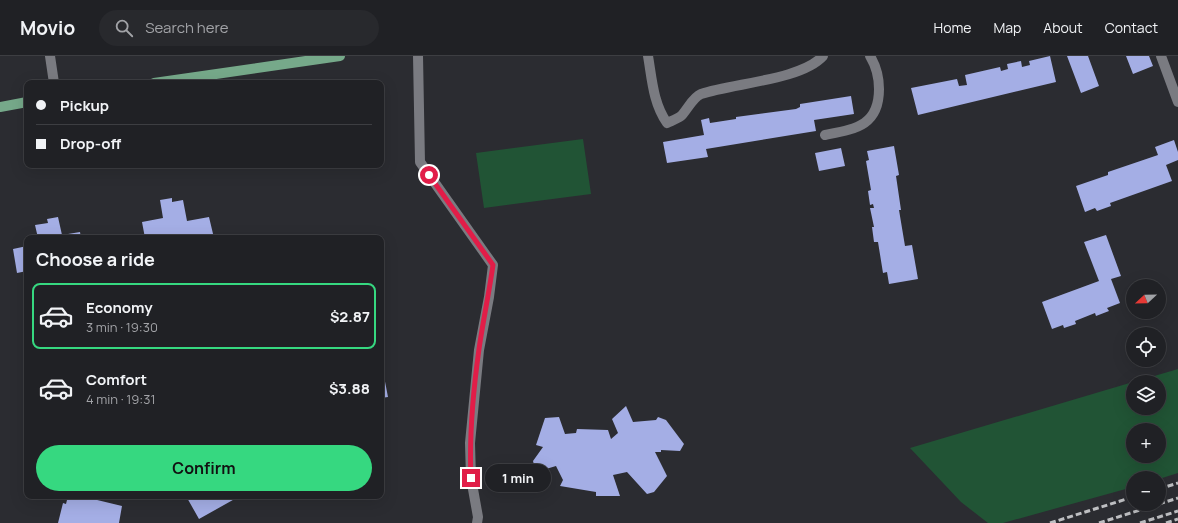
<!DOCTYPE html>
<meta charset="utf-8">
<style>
:root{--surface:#202125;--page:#28292d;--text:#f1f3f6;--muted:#a2a3a7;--line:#3d3e42;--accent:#36d880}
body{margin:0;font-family:Manrope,sans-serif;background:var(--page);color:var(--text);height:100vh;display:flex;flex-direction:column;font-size:15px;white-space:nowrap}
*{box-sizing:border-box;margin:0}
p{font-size:13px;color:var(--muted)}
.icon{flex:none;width:22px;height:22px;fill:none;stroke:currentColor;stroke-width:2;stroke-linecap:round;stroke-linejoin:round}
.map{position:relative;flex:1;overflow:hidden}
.sheet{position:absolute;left:24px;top:179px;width:360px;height:264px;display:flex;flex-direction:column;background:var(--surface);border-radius:8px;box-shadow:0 4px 16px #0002,0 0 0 1px var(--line)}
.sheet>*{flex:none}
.top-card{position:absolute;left:24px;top:24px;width:360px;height:88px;border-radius:8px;box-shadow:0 4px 16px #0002,0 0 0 1px var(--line);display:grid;align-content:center;height:88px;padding:0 12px;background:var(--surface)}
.needle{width:26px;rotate:248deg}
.controls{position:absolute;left:1126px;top:223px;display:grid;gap:8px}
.controls a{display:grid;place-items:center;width:40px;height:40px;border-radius:50%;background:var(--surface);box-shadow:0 4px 16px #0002,0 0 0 1px var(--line);font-size:20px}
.end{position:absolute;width:18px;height:18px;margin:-9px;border:5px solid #e11d48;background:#fff;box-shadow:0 0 0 2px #fff}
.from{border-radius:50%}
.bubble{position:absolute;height:28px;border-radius:14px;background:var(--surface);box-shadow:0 4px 16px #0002,0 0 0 1px var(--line);font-size:13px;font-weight:700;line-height:28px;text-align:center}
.top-card b{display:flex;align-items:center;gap:14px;height:38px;font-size:15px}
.top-card b+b{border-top:1px solid var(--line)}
.top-card i{width:10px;height:10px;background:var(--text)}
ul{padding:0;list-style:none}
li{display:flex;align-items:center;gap:12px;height:66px;margin:0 8px 6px;padding:0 4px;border:2px solid transparent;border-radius:8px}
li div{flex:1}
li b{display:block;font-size:15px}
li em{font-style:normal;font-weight:700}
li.on{border-color:var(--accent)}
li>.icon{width:36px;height:36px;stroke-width:1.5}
h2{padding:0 12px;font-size:18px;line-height:48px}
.action{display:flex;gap:8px;margin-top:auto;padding:8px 12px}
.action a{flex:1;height:46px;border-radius:24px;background:var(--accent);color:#111;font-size:16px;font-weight:700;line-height:46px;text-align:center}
header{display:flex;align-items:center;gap:24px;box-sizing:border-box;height:56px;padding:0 20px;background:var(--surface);border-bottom:1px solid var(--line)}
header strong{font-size:19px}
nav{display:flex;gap:22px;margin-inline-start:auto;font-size:14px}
.search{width:280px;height:36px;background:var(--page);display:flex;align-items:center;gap:10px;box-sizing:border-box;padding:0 14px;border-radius:22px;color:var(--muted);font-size:15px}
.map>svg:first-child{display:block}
.green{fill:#215435;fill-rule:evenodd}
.building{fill:#a4aee5}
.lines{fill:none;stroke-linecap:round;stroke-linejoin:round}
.service{stroke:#7a7b81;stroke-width:10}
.minor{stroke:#7a7b81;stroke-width:10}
.primary{stroke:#76a98a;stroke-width:10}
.rail{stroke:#bebfc2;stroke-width:3;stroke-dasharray:6 3;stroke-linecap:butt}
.route{stroke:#e11d48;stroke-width:5}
</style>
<header>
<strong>Movio</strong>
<div class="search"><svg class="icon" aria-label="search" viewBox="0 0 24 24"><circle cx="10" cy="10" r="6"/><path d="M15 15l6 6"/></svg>Search here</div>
<nav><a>Home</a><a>Map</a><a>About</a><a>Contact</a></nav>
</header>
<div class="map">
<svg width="1178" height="467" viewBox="0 0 1178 467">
<rect width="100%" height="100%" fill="#2b2c31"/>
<path class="green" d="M583 83 591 138 484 152 476 97Z
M1178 313V417L1159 423 1133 422V431L1003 467H988L961 446 910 392 1133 326V352H1159V326H1134ZM1133 374H1159V400H1133Z"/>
<path class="building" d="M1050 0 1056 26 918 59 911 32 957 23 959 30 967 29 965 19 1000 11 1001 15 1008 13 1007 8 1021 5 1022 11 1030 9 1029 5Z
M1067 0H1088L1099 30 1081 37Z
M1126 0H1149L1153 10 1133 18Z
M851 40 854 58 814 64 816 75 706 93 708 101 667 107 663 86 704 79 701 64 709 62 710 67 736 63V61L796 53 800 51V48Z
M1174 84 1178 96V104L1166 109 1172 125 1110 147 1111 150 1097 155 1095 152 1085 156 1076 130 1108 119V116L1158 99 1155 91Z
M894 90 899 119 896 120 901 154H899L905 190 912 189 918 223 889 228 887 216 883 217 878 186H874L872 171H874L870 152H874L873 148 870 149 868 135 871 134 866 105 869 104 867 95Z
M841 92 845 110 819 115 815 97Z
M172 142V146L183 144 187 165 209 161 214 182H145L142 166 163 162 160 144Z
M58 161 62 179 80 176 81 182H38L35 169 48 167 47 163Z
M1106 179 1121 220 1111 223 1120 247 1107 252 1109 255 1096 260 1095 257 1075 265 1076 268 1064 272 1063 269 1052 273 1042 246 1099 225 1084 186Z
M27 190V215L17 217 13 193Z
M381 305 388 341 381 342Z
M626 350 633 366 656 364 658 361 666 364 684 388 680 395 661 394V396H655L667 420 654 436 647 438 627 416 613 419 620 440H596V436L560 430 563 424 556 410 536 416 533 405 543 391 536 389 545 362 559 361 565 378 576 377 577 373 608 374 611 383 618 377 612 363Z
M68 440H94L93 443 122 450 119 467H58L63 447 66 448Z
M186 440H240L199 463Z"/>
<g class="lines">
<path class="service" d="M418 0 420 106 493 209 489 241 479 294 470 387 471 422 478 461 477 467"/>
<path class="minor" d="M50 0 54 27
M648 0C652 23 653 47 667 67 671 65 677 63 681 60 687 54 693 41 701 38 734 27 801 24 823 0
M1161 0 1178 46
M825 79C855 73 879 70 879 33 879 21 876 10 870 0"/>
<path class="primary" d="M154 27 340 0
M0 51 27 46"/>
<path class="rail" d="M1159 433 1178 427
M1159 448 1178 442
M1050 467 1133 441
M1099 467 1159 448
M1140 467 1178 455
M1166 467 1178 463"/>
</g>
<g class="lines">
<path class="route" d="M429 119 493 209C489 237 483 265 479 293 473 336 469 379 471 422"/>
</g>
</svg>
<div class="controls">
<a><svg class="needle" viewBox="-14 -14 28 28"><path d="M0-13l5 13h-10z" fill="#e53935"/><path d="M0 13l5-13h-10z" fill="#a2a3a7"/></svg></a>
<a><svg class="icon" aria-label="locate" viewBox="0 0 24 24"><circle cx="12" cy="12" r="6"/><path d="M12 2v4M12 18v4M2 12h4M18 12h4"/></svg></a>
<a><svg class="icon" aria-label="layers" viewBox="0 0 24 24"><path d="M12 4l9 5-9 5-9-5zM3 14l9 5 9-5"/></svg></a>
<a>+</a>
<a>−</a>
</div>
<i class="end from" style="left:429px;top:119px"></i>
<i class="end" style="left:471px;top:422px"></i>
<div class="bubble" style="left:485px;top:408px;width:66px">1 min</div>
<div class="top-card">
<b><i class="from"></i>Pickup</b>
<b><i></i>Drop-off</b>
</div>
<section class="sheet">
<h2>Choose a ride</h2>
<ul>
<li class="on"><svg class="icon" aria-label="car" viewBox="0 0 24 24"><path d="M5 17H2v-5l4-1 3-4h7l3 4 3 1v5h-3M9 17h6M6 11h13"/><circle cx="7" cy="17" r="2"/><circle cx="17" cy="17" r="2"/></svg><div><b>Economy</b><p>3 min · 19:30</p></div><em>$2.87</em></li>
<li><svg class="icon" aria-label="car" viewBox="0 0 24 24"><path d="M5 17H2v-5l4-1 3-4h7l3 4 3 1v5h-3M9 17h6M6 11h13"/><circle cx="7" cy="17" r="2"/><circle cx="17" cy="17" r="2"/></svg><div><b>Comfort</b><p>4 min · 19:31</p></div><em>$3.88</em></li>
</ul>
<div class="action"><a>Confirm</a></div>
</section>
</div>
